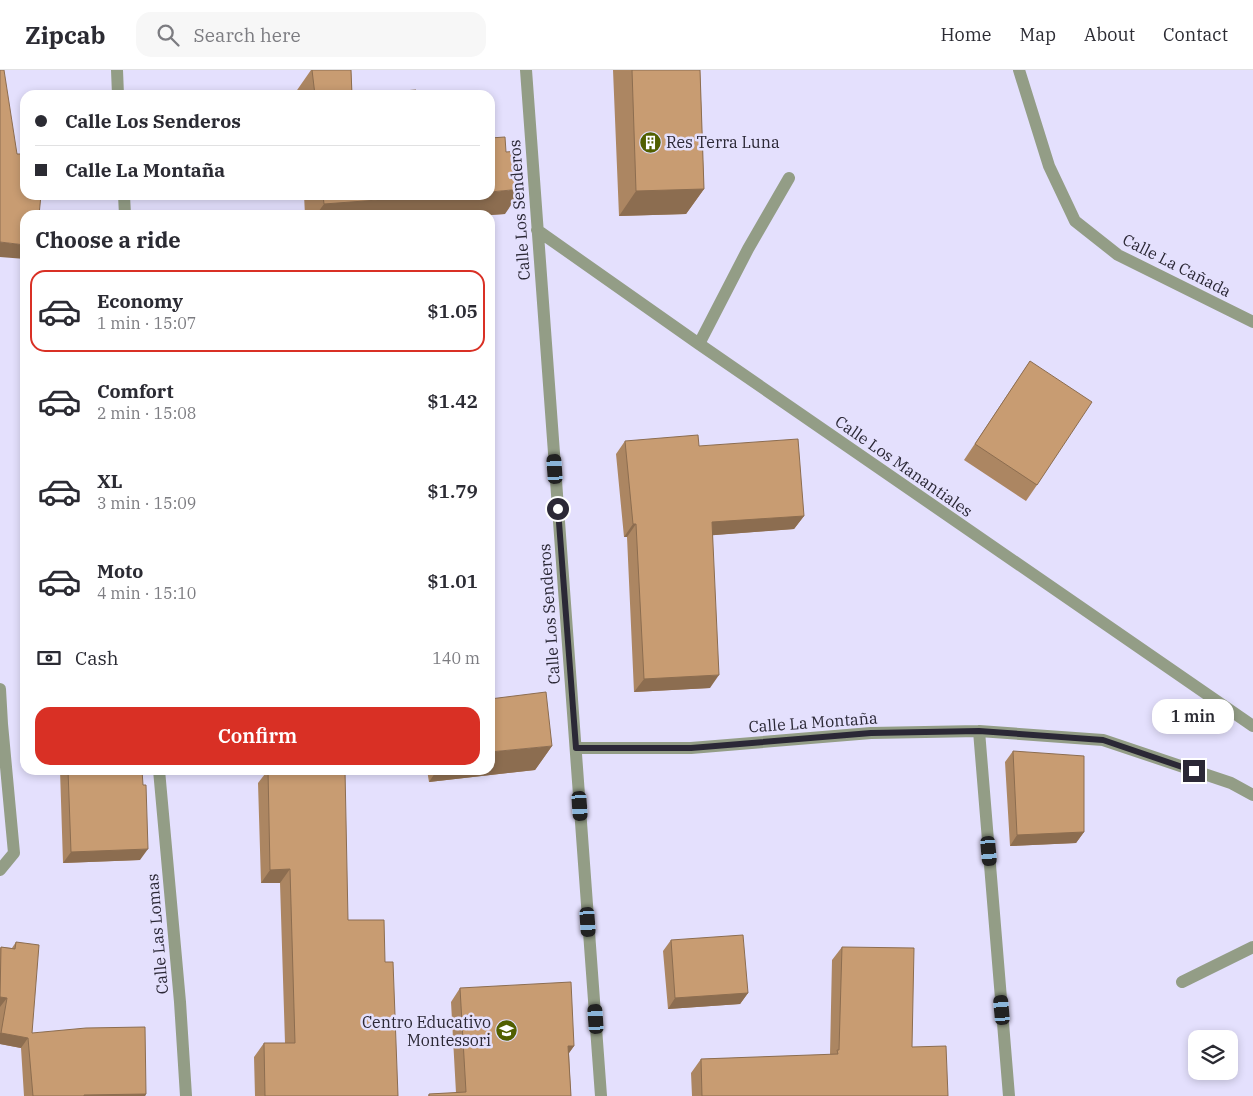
<!DOCTYPE html>
<meta charset="utf-8">
<style>
:root{--surface:#fff;--page:#f7f7f7;--text:#2b2b33;--muted:#7c7c81;--line:#e1e1e2;--accent:#d93025}
body{margin:0;font-family:"IBM Plex Serif",serif;background:var(--page);color:var(--text);height:100vh;display:flex;flex-direction:column;font-size:19px;white-space:nowrap}
*{box-sizing:border-box;margin:0}
p{font-size:16px;color:var(--muted)}
.icon{flex:none;width:28px;height:28px;fill:none;stroke:currentColor;stroke-width:2;stroke-linecap:round;stroke-linejoin:round}
.map{position:relative;flex:1;overflow:hidden}
.drawer{position:absolute;left:20px;top:140px;width:475px;height:565px;display:flex;flex-direction:column;background:var(--surface);border-radius:15px;box-shadow:0 2px 8px #0003}
.drawer>*{flex:none}
.hud{position:absolute;left:20px;top:20px;width:475px;height:110px;border-radius:15px;box-shadow:0 2px 8px #0003;display:grid;align-content:center;height:110px;padding:0 15px;background:var(--surface)}
.buttons{position:absolute;left:1188px;top:960px;display:grid;gap:10px}
.buttons a{display:grid;place-items:center;width:50px;height:50px;border-radius:10px;background:var(--surface);box-shadow:0 2px 8px #0003;font-size:25px}
.end{position:absolute;width:22px;height:22px;margin:-11px;border:6px solid #2b2836;background:#fff;box-shadow:0 0 0 2px #fff}
.from{border-radius:50%}
.bubble{position:absolute;height:35px;border-radius:15px;background:var(--surface);box-shadow:0 2px 8px #0003;font-size:16px;font-weight:600;line-height:35px;text-align:center}
.car{position:absolute;width:15px;height:30px;margin:-15px -8px;border-radius:6px;box-shadow:0 0 4px 1px #0007;background:linear-gradient(#222 24%,#8ab4d8 0 40%,#222 0 76%,#8ab4d8 0 86%,#222 0)}
.hud b{display:flex;align-items:center;gap:18px;height:48px;font-size:19px}
.hud b+b{border-top:1px solid var(--line)}
.hud i{width:12px;height:12px;background:var(--text)}
ul{padding:0;list-style:none}
li{display:flex;align-items:center;gap:15px;height:82px;margin:0 10px 8px;padding:0 5px;border:2px solid transparent;border-radius:15px}
li div{flex:1}
li b{display:block;font-size:19px}
li em{font-style:normal;font-weight:600}
li.current{border-color:var(--accent)}
li>.icon{width:45px;height:45px;stroke-width:1.5}
h2{padding:0 15px;font-size:22px;line-height:60px}
.pay{display:flex;align-items:center;gap:12px;height:55px;padding:0 15px;font-size:19px}
.pay p{margin-inline-start:auto}
.cta{display:flex;gap:10px;margin-top:auto;padding:10px 15px}
.cta a{flex:1;height:58px;border-radius:15px;background:var(--accent);color:#fff;font-size:20px;font-weight:600;line-height:58px;text-align:center}
header{display:flex;align-items:center;gap:30px;box-sizing:border-box;height:70px;padding:0 25px;background:var(--surface);border-bottom:1px solid var(--line)}
header strong{font-size:24px}
nav{display:flex;gap:28px;margin-inline-start:auto;font-size:18px}
.search{width:350px;height:45px;background:var(--page);display:flex;align-items:center;gap:12px;box-sizing:border-box;padding:0 18px;border-radius:15px;color:var(--muted);font-size:19px}
.map>svg:first-child{display:block}
.lines{fill:none;stroke-linecap:round;stroke-linejoin:round}
.minor{stroke:#939d86;stroke-width:12}
.wall{fill:#ac8662}
.shaded-wall{fill:#8c6d50}
.building{fill:#c89c72;stroke:#8c6d50}
.route{stroke:#2b2836;stroke-width:6}
.labels{text-anchor:middle;stroke-width:5;stroke-linejoin:round;paint-order:stroke}
.poi-label{font-size:16px;fill:#2b2836;stroke:#e4e0fd;text-anchor:start}
.street-label{font-size:16px;fill:#2b2836;stroke:#e4e0fd}
</style>
<header>
<strong>Zipcab</strong>
<div class="search"><svg class="icon" aria-label="search" viewBox="0 0 24 24"><circle cx="10" cy="10" r="6"/><path d="M15 15l6 6"/></svg>Search here</div>
<nav><a>Home</a><a>Map</a><a>About</a><a>Contact</a></nav>
</header>
<div class="map">
<svg width="1253" height="1026" viewBox="0 0 1253 1026">
<rect width="100%" height="100%" fill="#e4e0fd"/>
<g class="lines">
<path class="minor" d="M117 0 118 25
M526 0 601 1026
M1019 0 1049 96 1075 151 1118 185 1253 252
M124 125 125 145
M537 160 699 274 1253 656
M699 274 748 179 789 108
M0 619 2 654
M0 654H2L14 783 0 800
M979 661 1009 1026
M576 678H691L871 663 979 661 1103 670 1231 713 1253 725
M159 700 180 932 186 1026
M1182 912 1253 877"/>
</g>
<path class="wall" d="M311 0H351L352 25H416H295V23Z
M613 0H700L704 119 686 144 619 146Z
M304 125H490L505 144 490 145H305Z
M1030 291 1037 415 1026 431 964 390Z
M625 371 699 376 804 446 794 459 713 465 710 618 634 622 627 467H624L616 384Z
M552 676 535 700 429 712 427 700H490Z
M1013 681 1084 762 1076 773 1010 776 1005 692Z
M60 700H142L140 790 63 793Z
M268 700 348 850 385 892 398 1026H255L254 987 264 973H285L280 813H261L258 713Z
M671 870 748 923 740 934 668 939 663 881Z
M16 872 32 963 146 1024 145 1026H24L21 978 0 974V878L1 877 12 878Z
M842 877 912 977 948 1026H692L691 1003 701 989 830 985 832 890Z
M460 918 574 976 569 983 571 1026H428L429 1024 456 1023 451 932Z"/>
<path class="shaded-wall" d="M522 119 505 144 490 145H316L324 134 445 125H490V122Z
M704 119 686 144 619 146 636 121Z
M0 172 25 175V189L0 187Z
M804 446 794 459 703 466 712 452Z
M633 454H636L627 467H624Z
M719 605 710 618 634 622 644 609Z
M552 676 535 700 429 712 437 700H490V682Z
M1084 762 1076 773 1010 776 1017 765Z
M148 779 140 790 63 793 71 782Z
M290 799 280 813H261L270 800Z
M748 923 740 934 668 939 675 928Z
M0 927 7 928 0 937Z
M0 963H1L28 968 21 978 0 974Z
M568 976H574L564 990Z
M146 1024 145 1026H83L84 1025Z"/>
<path class="building" d="M0 0H4L17 84H25V125H41L39 145H25V175L0 172Z
M312 0H351L352 25 416 20V25H315Z
M632 0H700L704 119 636 121Z
M505 67 506 82 519 81 522 119 490 122V68Z
M323 125H445L324 134Z
M1030 291 1092 332 1037 415 975 374Z
M698 365 699 376 798 369 804 446 712 452 719 605 644 609 636 454H633L625 371Z
M546 622 552 676 490 682V629Z
M1013 681 1084 686V762L1017 765Z
M68 700H142L143 715H146L148 779 71 782Z
M268 700H345L348 850H384L385 892H393L398 1026H265L264 973H295L290 799 270 800Z
M743 865 748 923 675 928 671 870Z
M16 872 39 875 32 963 86 958 145 957 146 1024 84 1025V1026H33L28 968 1 963 7 928 0 927 1 877 15 879Z
M842 877 914 878 912 977 946 976 948 1026H702L701 989 838 984 837 980H839Z
M571 912 574 976H568L571 1026H429V1024L466 1022 460 918Z"/>
<g class="lines">
<path class="route" d="M558 439 576 678H691L871 663 979 661 1103 670 1194 701"/>
</g>
<defs>
<symbol id="building-disc" viewBox="-11 -11 22 22"><circle r="9.5" fill="#515f00" stroke="#e4e0fd"/><path d="M-4-6H4V6H1V3H-1V6H-4ZM-2.5-4.3h1.7v1.8h-1.7ZM.8-4.3h1.7v1.8H.8ZM-2.5-1h1.7V.8h-1.7ZM.8-1h1.7V.8H.8Z" fill="#fff"/></symbol>
<symbol id="school-disc" viewBox="-11 -11 22 22"><circle r="9.5" fill="#515f00" stroke="#e4e0fd"/><path d="M0-5L7-2L0 1L-7-2ZM-4 1L0 2.5L4 1V4Q0 6-4 4Z" fill="#fff"/></symbol>
</defs>
<g fill-rule="evenodd">
<use href="#building-disc" x="638" y="60" width="25" height="25"/>
<use href="#school-disc" x="494" y="948" width="25" height="25"/>
</g>
<g class="labels">
<g class="poi-label">
<text x="666" y="78">Res Terra Luna</text>
<text x="491" y="958" text-anchor="end">Centro Educativo<tspan x="491" dy="18">Montessori</tspan></text>
</g>
<g class="street-label">
<text transform="translate(519 140) rotate(-94)" y="6">Calle Los Senderos</text>
<text transform="translate(1177 195) rotate(27)" y="6">Calle La Cañada</text>
<text transform="translate(904 396) rotate(35)" y="6">Calle Los Manantiales</text>
<text transform="translate(549 544) rotate(-94)" y="6">Calle Los Senderos</text>
<text transform="translate(813 652) rotate(-4)" y="6">Calle La Montaña</text>
<text transform="translate(157 864) rotate(-95)" y="6">Calle Las Lomas</text>
</g>
</g>
</svg>
<div class="buttons">
<a><svg class="icon" aria-label="layers" viewBox="0 0 24 24"><path d="M12 4l9 5-9 5-9-5zM3 14l9 5 9-5"/></svg></a>
</div>
<i class="end from" style="left:558px;top:439px"></i>
<i class="end" style="left:1194px;top:701px"></i>
<div class="bubble" style="left:1152px;top:629px;width:82px">1 min</div>
<i class="car" style="left:555px;top:399px;rotate:356deg"></i>
<i class="car" style="left:580px;top:736px;rotate:176deg"></i>
<i class="car" style="left:989px;top:781px;rotate:175deg"></i>
<i class="car" style="left:588px;top:852px;rotate:176deg"></i>
<i class="car" style="left:1002px;top:940px;rotate:355deg"></i>
<i class="car" style="left:596px;top:949px;rotate:356deg"></i>
<div class="hud">
<b><i class="from"></i>Calle Los Senderos</b>
<b><i></i>Calle La Montaña</b>
</div>
<section class="drawer">
<h2>Choose a ride</h2>
<ul>
<li class="current"><svg class="icon" aria-label="car" viewBox="0 0 24 24"><path d="M5 17H2v-5l4-1 3-4h7l3 4 3 1v5h-3M9 17h6M6 11h13"/><circle cx="7" cy="17" r="2"/><circle cx="17" cy="17" r="2"/></svg><div><b>Economy</b><p>1 min · 15:07</p></div><em>$1.05</em></li>
<li><svg class="icon" aria-label="car" viewBox="0 0 24 24"><path d="M5 17H2v-5l4-1 3-4h7l3 4 3 1v5h-3M9 17h6M6 11h13"/><circle cx="7" cy="17" r="2"/><circle cx="17" cy="17" r="2"/></svg><div><b>Comfort</b><p>2 min · 15:08</p></div><em>$1.42</em></li>
<li><svg class="icon" aria-label="car" viewBox="0 0 24 24"><path d="M5 17H2v-5l4-1 3-4h7l3 4 3 1v5h-3M9 17h6M6 11h13"/><circle cx="7" cy="17" r="2"/><circle cx="17" cy="17" r="2"/></svg><div><b>XL</b><p>3 min · 15:09</p></div><em>$1.79</em></li>
<li><svg class="icon" aria-label="car" viewBox="0 0 24 24"><path d="M5 17H2v-5l4-1 3-4h7l3 4 3 1v5h-3M9 17h6M6 11h13"/><circle cx="7" cy="17" r="2"/><circle cx="17" cy="17" r="2"/></svg><div><b>Moto</b><p>4 min · 15:10</p></div><em>$1.01</em></li>
</ul>
<div class="pay"><svg class="icon" aria-label="cash" viewBox="0 0 24 24"><path d="M3 7h18v10H3z"/><circle cx="12" cy="12" r="2"/></svg>Cash<p>140 m</p></div>
<div class="cta"><a>Confirm</a></div>
</section>
</div>
